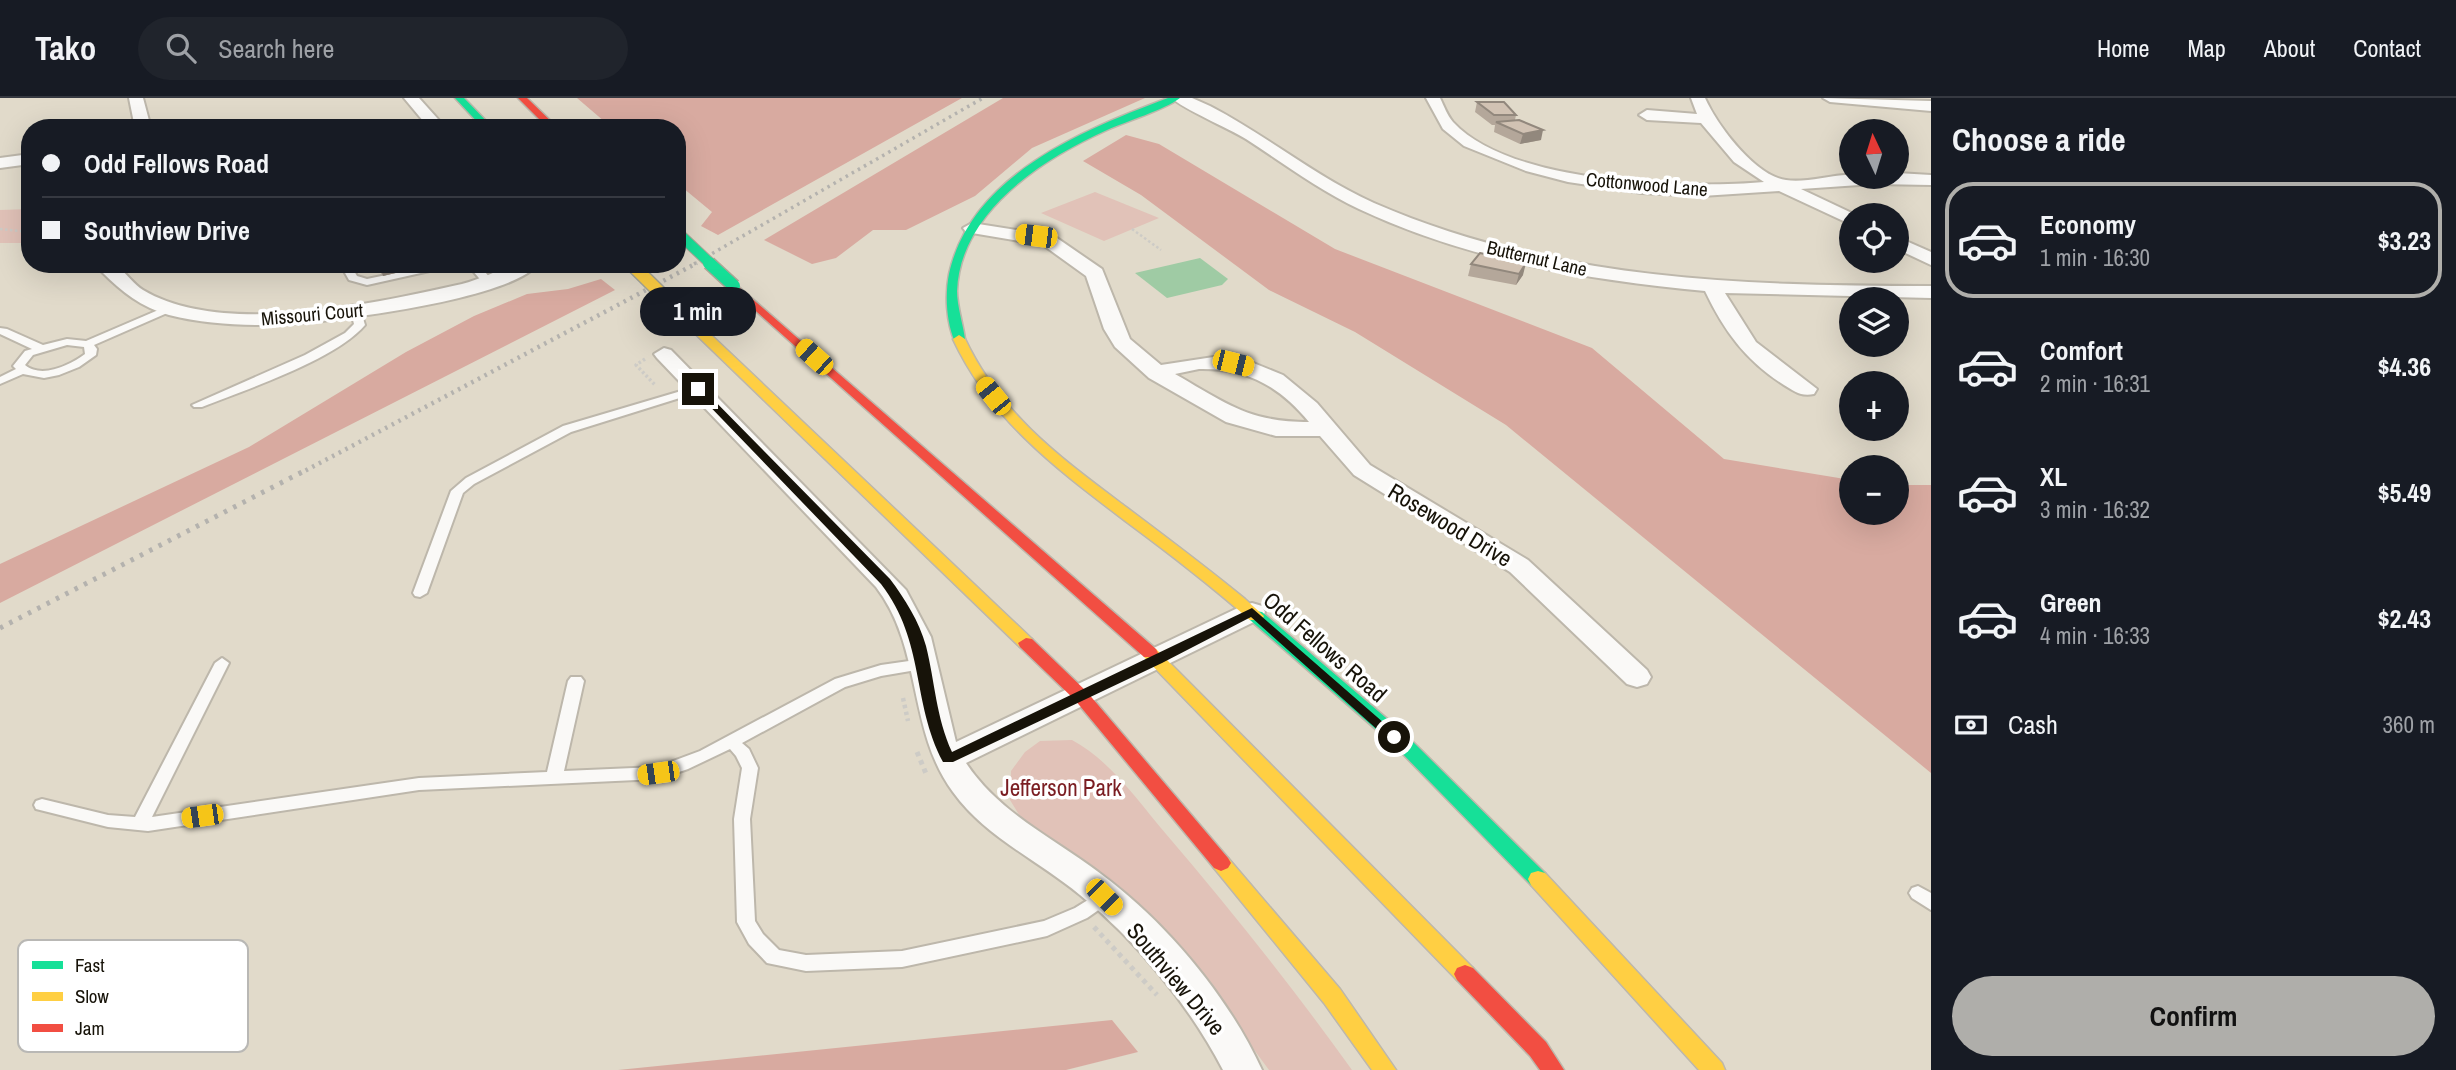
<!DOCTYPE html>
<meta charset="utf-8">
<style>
:root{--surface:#171b24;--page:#20242c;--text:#f1f3f6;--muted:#9ea1a6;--line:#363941;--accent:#afaeaa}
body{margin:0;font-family:"Archivo Narrow",sans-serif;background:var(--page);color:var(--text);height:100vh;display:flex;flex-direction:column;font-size:26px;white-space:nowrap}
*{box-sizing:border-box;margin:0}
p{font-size:23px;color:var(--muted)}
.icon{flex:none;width:38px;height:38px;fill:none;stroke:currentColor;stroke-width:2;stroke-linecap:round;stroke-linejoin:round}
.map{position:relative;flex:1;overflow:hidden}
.sheet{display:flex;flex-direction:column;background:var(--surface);width:525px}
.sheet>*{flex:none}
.top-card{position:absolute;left:21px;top:21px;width:665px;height:154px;border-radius:28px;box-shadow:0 7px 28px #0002;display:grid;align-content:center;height:154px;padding:0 21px;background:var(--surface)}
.needle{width:46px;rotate:356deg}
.tools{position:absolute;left:1839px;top:21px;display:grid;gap:14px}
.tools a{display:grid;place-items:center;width:70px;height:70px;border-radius:50%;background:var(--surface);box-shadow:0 7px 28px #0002;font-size:35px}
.end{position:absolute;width:32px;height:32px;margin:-16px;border:9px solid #171309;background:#fff;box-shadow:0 0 0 4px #fff}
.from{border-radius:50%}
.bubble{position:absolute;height:49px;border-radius:24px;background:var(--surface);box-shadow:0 7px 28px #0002;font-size:23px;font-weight:700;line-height:49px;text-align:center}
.car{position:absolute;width:21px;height:42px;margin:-21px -10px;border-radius:9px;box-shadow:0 0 5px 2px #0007;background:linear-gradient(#f5c518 24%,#345 0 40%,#f5c518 0 76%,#345 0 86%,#f5c518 0)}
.top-card b{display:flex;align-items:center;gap:24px;height:66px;font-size:26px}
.top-card b+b{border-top:2px solid var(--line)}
.top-card i{width:18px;height:18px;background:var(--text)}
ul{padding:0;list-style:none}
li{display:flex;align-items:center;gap:21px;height:116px;margin:0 14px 10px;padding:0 7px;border:4px solid transparent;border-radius:28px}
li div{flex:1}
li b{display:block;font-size:26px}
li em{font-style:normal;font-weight:700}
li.selected{border-color:var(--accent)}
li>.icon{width:63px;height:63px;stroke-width:1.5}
h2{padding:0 21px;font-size:32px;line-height:84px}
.pay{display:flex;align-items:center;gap:18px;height:77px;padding:0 21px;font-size:26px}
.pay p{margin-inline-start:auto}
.action{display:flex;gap:14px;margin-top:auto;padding:14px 21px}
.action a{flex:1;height:80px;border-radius:42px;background:var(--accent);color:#111;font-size:28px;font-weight:700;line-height:80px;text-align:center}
header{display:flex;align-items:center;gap:42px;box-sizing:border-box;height:98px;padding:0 35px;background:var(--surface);border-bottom:2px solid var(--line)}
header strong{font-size:33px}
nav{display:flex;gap:38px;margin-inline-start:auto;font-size:24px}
.search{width:490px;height:63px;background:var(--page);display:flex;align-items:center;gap:18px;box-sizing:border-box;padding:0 24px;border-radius:38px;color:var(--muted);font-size:26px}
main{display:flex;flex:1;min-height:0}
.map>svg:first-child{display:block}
.green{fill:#e1c2b8}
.forest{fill:#d8aaa0}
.water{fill:#9fcba4}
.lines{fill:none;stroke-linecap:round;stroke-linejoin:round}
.lane-casing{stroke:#bdb7ab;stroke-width:4}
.street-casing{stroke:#bdb7ab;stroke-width:4}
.fast-casing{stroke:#bdb7ab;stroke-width:3}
.slow-casing{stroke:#bdb7ab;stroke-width:3}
.jam-casing{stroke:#bdb7ab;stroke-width:3}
.path-far3{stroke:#cdcbc6;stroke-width:2.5;stroke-dasharray:2.5 2.5;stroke-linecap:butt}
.path-far2{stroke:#cdcbc6;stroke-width:3.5;stroke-dasharray:2.5 2.5;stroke-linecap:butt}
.path-far1{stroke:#cdcbc6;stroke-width:4.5;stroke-dasharray:3.5 3.5;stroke-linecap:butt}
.path{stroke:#cdcbc6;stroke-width:5;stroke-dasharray:4.5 4.5;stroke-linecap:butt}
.lane{fill:#faf9f7;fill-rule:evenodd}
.street{fill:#faf9f7;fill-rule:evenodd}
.fast{fill:#16e098;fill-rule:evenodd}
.slow{fill:#ffcf43;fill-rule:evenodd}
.jam{fill:#f24e42;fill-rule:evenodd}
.rail-far2{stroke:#b4b2ae;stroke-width:3.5;stroke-dasharray:2.5 4.5;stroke-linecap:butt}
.rail-far1{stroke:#b4b2ae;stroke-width:4.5;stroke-dasharray:2.5 5;stroke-linecap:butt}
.rail{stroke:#b4b2ae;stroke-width:5;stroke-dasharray:3.5 7;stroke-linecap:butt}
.fast-bridge-far1-casing{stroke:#a8a796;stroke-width:12;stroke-linecap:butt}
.fast-bridge-casing{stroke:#a8a796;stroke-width:15;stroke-linecap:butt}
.slow-bridge-casing{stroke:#a8a796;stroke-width:15;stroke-linecap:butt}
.fast-bridge-far1{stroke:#16e098;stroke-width:10}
.fast-bridge{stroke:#16e098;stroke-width:12}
.slow-bridge{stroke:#ffcf43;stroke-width:12}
.wall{fill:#b4a79a}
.shaded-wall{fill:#92887d}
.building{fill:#d1c2b3;stroke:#92887d;stroke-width:2}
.route{fill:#171309}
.labels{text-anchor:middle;stroke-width:7;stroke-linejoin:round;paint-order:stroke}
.far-street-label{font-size:19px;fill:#171309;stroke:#fff}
.street-label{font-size:23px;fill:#171309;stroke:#fff}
.park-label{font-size:23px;fill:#7a1d22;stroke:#fff}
.key{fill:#fff;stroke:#b9b8b5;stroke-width:2}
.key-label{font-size:19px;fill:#171309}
</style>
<header>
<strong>Tako</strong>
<div class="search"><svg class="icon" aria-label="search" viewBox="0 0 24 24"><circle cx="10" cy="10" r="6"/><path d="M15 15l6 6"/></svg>Search here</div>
<nav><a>Home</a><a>Map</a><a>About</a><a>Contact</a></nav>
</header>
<main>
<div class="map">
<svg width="1931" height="972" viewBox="0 0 1931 972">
<rect width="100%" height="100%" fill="#e1daca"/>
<path class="green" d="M1095 94 1159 120 1104 143 1041 115Z
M30 111V145H0V112Z
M1072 642C1112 664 1137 702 1166 736 1231 812 1294 891 1352 972H1269L1182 854 1089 770 1021 720 1010 702 1011 673 1025 654 1040 643Z"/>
<path class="forest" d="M577 0H962L718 137 701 128 712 114 677 85V30H612Z
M1003 0H1145L1032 50 975 98 906 132H873L836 160 812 166 764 142Z
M1126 37 1159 46 1335 151 1592 250 1724 361 1851 382 1852 415H1897V387H1931V675L1506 327 1355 234 1269 192 1141 97 1083 63Z
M601 181 615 192 0 505V466L249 349 406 254 474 218 527 196 568 191Z
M1112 922 1138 954 1066 972H618Z"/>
<path class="water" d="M1200 160 1228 181 1222 187 1167 200 1135 175Z"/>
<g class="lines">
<defs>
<path id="lane" d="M340 166H350L357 178 367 181 440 166H461L367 187 349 182Z
M467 166H478L492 182V186H484Z
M170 207 174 208V212L94 247 97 251 96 257 79 269 59 277 44 280 23 276 0 286V279L16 271 13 268 25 253 32 251 0 236V230L7 231 43 247 67 241 86 243ZM67 247 84 249 85 256C70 267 42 281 25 267L33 257Z
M356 211 361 214 365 227C335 262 247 291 202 309H194L192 307 305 257 345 235 354 226 351 214Z
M698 288 702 289V293L571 334 474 386 463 395 427 495 420 499 415 498 413 495 451 393 466 380 563 328Z
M222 560 229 565 152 719 419 680 547 674 568 583 571 579H581L584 583 564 673 657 669 700 653 835 581 881 567 923 561 931 566 928 570 881 578 845 589 742 645 749 651 758 670 750 721 755 823 763 836 779 852 806 857 902 853 1044 823 1075 810 1104 792 1110 794 1113 799 1110 804 1087 820 1047 838 902 869 806 873 767 865 749 846 737 824 734 721 742 670 736 658 730 651 688 671 658 681 419 692 148 733 108 729 36 711 34 707 36 703 42 701 108 717 135 719 215 565Z
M1918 788 1931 795V812L1912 800 1909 795 1912 790Z"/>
<path id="street" d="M129 0H143L151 30H135Z
M404 0H419L446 30H429Z
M1172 0H1192L1210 8C1266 37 1316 79 1374 105 1550 182 1742 188 1931 188V200L1725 195 1756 244 1817 291 1814 296C1801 299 1794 293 1784 287 1746 263 1724 233 1705 193 1587 182 1467 162 1359 111 1319 92 1283 65 1246 41 1230 31 1181 10 1172 0Z
M1426 0H1440C1444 8 1447 17 1453 24 1510 86 1684 91 1764 84L1734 64 1701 25 1647 22 1639 17 1647 12 1697 16 1691 0H1705C1717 27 1755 78 1786 82 1804 85 1827 78 1845 77 1859 76 1880 79 1897 79V75L1931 77V87L1874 86 1801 91 1856 117H1852V127L1779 93 1702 98 1642 95 1568 84 1526 73 1464 48 1443 31Z
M1823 0 1931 3V13L1830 4Z
M30 56V66L0 70V60Z
M972 125 1054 138 1102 171 1130 241 1161 267 1220 258 1246 262 1283 277 1317 305 1370 367 1528 462 1647 572 1651 579 1647 586 1637 589 1627 586 1510 474 1354 377 1320 338H1276L1226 324 1149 280 1115 249 1104 231 1086 178 1043 147 966 134 963 130ZM1199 271C1247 270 1279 288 1309 324 1248 324 1226 305 1175 276Z
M1897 139 1931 154V167L1897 151Z
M102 166H123L120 170C127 177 135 187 143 192 223 240 376 205 462 186 482 181 500 171 517 166 523 165 532 166 538 166 510 203 314 227 264 227 232 227 200 225 169 217 141 209 122 194 102 174L100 170Z
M664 250 671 252 906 492 931 539 956 644 1242 508 1252 505 1262 508 1265 514 1262 520 966 665C1000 716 1054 740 1101 776 1166 824 1228 898 1262 972H1223C1189 907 1137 843 1080 797 1038 762 985 739 953 694 907 632 923 550 876 489L657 260 654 256Z"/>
<path id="fast" d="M455 0H464L493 30H483Z
M1168 0H1180C1164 12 1127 23 1107 32 1042 61 960 114 957 193 957 208 963 226 965 241L963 244H955C946 224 945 196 949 176 971 77 1083 32 1168 0Z
M1256 513 1262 514 1406 637 1545 775 1548 781 1545 787 1538 789 1531 787 1394 647 1250 522 1248 518Z"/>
<path id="slow" d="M686 216 690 217 1032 541 1034 545 1032 549H1020L682 223V217Z
M959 237 965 241C1001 317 1061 360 1126 409 1166 439 1206 469 1245 501L1264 518 1262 522H1250C1211 488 1170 456 1128 425 1057 371 992 324 953 241Z
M1150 549 1156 551 1473 870 1476 876 1473 882 1465 885 1457 882 1144 559 1142 555 1144 551Z
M1221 757 1228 760 1340 891 1396 972H1372L1324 905 1214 770 1211 765 1214 760Z
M1538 773 1545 775 1722 965 1725 972H1699L1531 787 1528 781 1531 775Z"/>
<path id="jam" d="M518 0H527L558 30H548Z
M734 185 1156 551 1158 555 1156 559H1144L730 190V186Z
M1026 540 1032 541 1087 594 1228 760 1231 765 1228 770 1221 773 1214 770 1075 602 1020 549 1018 545Z
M1465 867 1473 870 1546 944 1564 972H1540L1530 958 1457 882 1454 876 1457 870Z"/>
</defs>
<use href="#lane" class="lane-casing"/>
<use href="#street" class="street-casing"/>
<use href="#fast" class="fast-casing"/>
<use href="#slow" class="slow-casing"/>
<use href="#jam" class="jam-casing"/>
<path class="path-far3" d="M0 131 30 134
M1132 131 1161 152"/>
<path class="path-far2" d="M645 261 636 267 656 288"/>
<path class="path-far1" d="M903 600 908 623"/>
<path class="path" d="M917 654 927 678
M1094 829 1157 897"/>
<use href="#lane" class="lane"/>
<use href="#street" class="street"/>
<use href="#fast" class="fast"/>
<use href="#slow" class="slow"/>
<use href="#jam" class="jam"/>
<path class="rail-far2" d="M694 166 983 0"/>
<path class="rail-far1" d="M299 376 697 165"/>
<path class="rail" d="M0 530 302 374"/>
<defs>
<path id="fast-bridge-far1" d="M679 136 711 166"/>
<path id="fast-bridge" d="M709 165 734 188"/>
<path id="slow-bridge" d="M631 166 686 220"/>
</defs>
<use href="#fast-bridge-far1" class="fast-bridge-far1-casing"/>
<use href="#fast-bridge" class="fast-bridge-casing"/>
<use href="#slow-bridge" class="slow-bridge-casing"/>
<use href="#fast-bridge-far1" class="fast-bridge-far1"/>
<use href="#fast-bridge" class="fast-bridge"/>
<use href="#slow-bridge" class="slow-bridge"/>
</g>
<path class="wall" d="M1477 4 1516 17 1515 22 1541 42 1520 46 1494 34 1495 27H1492L1475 14Z
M377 166H432L383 178 378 171Z
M1471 166 1523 177 1516 187 1468 178Z"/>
<path class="shaded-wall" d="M1543 32 1541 42 1520 46 1523 36Z
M1526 165 1523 177 1516 187 1519 176Z
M382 166H432L383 178 380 167Z"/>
<path class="building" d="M1477 4H1504L1516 17H1494Z
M1519 22 1543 32 1523 36 1496 24Z
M1480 155 1526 165 1519 176 1471 166Z"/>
<path class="route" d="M695 289H701L890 481C905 501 919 523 926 548 935 584 936 619 952 654L1252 510 1400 639 1398 642H1389L1251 519 1162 565 953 664H943C911 603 926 545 881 486L695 293Z"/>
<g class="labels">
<g class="far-street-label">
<text transform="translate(1647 86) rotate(5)" y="7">Cottonwood Lane</text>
<text transform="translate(1537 160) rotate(13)" y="7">Butternut Lane</text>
<text transform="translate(312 216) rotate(-5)" y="7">Missouri Court</text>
</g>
<g class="street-label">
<text transform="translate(1450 427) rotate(31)" y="8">Rosewood Drive</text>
<text transform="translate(1325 549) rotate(41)" y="8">Odd Fellows Road</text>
<text transform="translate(1176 881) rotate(50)" y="8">Southview Drive</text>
</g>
<g class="park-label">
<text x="1061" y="698">Jefferson Park</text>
</g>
</g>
<rect x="18" y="842" width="230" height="112" rx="10" class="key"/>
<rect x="32" y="863" width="31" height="8" fill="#16e098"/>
<rect x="32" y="894" width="31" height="9" fill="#ffcf43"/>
<rect x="32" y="926" width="31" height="8" fill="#f24e42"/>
<g class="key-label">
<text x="75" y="874">Fast</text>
<text x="75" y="905">Slow</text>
<text x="75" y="937">Jam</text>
</g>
</svg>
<div class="tools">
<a><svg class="needle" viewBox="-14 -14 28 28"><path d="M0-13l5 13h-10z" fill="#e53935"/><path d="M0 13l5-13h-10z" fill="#9ea1a6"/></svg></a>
<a><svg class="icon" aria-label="locate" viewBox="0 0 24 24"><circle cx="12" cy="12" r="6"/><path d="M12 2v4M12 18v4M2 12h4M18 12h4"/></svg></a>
<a><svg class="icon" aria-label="layers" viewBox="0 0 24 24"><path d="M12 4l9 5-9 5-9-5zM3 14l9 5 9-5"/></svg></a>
<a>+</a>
<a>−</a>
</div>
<i class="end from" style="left:1394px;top:639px"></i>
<i class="end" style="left:698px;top:291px"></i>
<div class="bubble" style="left:640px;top:189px;width:116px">1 min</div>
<i class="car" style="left:1036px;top:138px;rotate:277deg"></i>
<i class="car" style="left:814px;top:259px;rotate:312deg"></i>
<i class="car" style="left:1233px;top:265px;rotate:104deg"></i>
<i class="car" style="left:993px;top:298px;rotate:321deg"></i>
<i class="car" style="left:658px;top:675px;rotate:262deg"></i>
<i class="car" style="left:202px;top:718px;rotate:262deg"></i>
<i class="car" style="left:1104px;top:799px;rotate:135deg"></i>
<div class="top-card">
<b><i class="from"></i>Odd Fellows Road</b>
<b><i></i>Southview Drive</b>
</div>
</div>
<section class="sheet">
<h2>Choose a ride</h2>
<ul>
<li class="selected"><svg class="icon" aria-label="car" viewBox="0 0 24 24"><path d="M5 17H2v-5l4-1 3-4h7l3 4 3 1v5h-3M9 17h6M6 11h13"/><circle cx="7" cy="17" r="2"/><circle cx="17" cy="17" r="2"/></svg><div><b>Economy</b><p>1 min · 16:30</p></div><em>$3.23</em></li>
<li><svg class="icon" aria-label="car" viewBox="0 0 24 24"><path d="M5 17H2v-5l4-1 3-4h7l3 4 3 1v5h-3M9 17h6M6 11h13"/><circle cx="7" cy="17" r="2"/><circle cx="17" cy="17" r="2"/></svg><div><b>Comfort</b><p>2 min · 16:31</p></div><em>$4.36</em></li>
<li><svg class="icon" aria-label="car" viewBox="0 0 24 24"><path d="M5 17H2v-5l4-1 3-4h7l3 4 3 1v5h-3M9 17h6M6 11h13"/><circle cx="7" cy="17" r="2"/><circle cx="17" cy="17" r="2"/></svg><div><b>XL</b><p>3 min · 16:32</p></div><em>$5.49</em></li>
<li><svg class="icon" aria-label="car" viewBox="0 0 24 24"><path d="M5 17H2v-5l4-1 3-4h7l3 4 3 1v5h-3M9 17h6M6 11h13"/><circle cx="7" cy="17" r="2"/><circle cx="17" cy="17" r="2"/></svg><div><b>Green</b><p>4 min · 16:33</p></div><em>$2.43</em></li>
</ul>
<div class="pay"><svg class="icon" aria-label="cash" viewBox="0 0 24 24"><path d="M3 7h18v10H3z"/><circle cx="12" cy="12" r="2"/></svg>Cash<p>360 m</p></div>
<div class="action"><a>Confirm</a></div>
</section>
</main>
